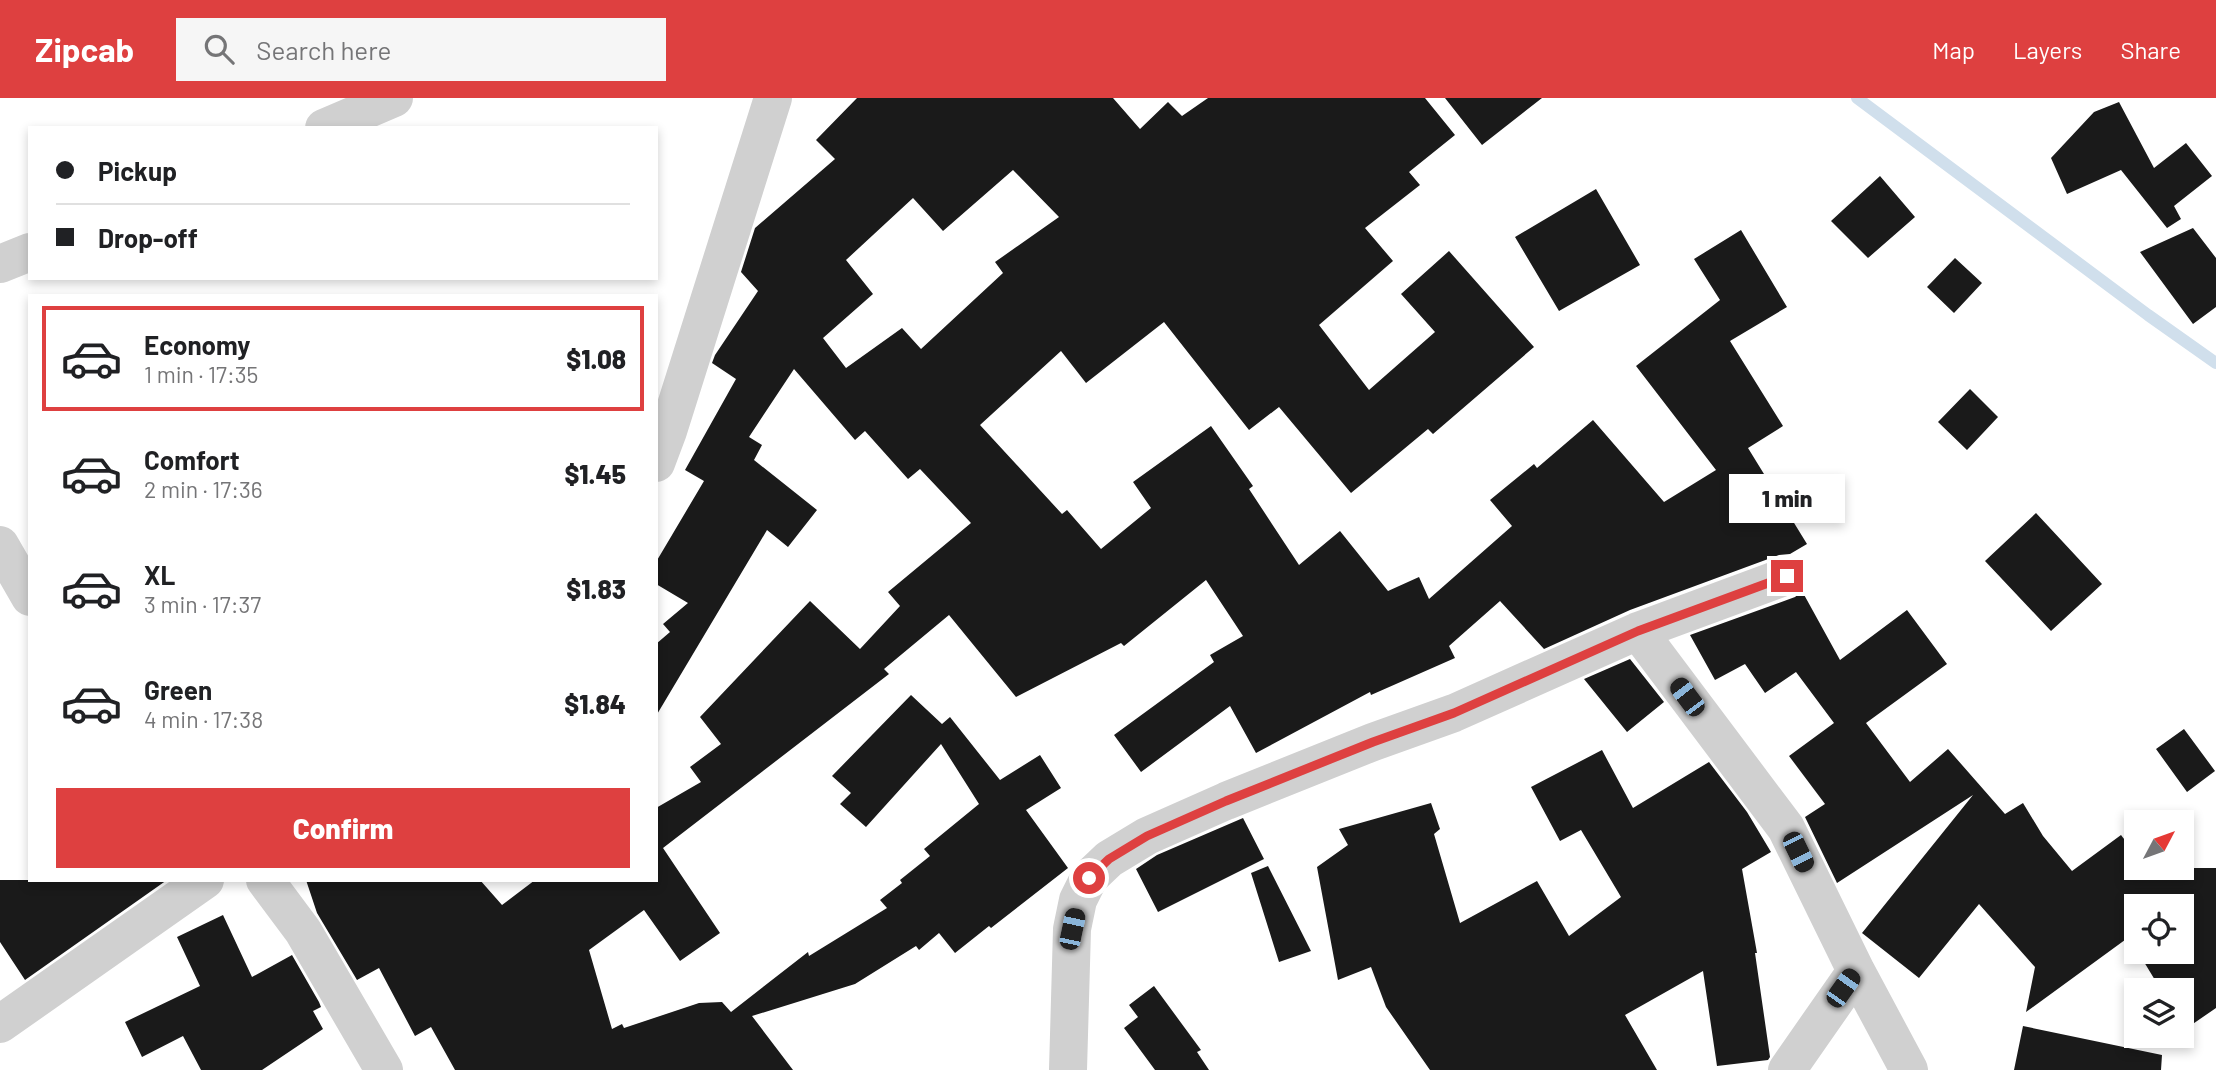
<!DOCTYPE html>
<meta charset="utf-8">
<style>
:root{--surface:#fff;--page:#f6f6f6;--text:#202124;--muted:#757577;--line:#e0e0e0;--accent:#de4040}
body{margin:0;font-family:Barlow,sans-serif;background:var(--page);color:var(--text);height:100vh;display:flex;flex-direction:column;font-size:26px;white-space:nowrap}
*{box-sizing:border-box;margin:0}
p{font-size:23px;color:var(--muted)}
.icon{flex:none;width:38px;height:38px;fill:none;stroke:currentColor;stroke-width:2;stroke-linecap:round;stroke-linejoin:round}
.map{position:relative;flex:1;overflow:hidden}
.panel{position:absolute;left:28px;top:196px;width:630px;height:588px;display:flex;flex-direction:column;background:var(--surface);border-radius:0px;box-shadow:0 4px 10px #0003}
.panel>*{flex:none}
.banner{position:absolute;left:28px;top:28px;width:630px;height:154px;border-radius:0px;box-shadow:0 4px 10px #0003;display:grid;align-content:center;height:154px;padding:0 28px;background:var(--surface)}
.needle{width:46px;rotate:49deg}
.tools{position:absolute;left:2124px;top:712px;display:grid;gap:14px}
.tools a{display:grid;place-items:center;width:70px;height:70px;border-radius:0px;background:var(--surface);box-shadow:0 4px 10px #0003;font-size:35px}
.end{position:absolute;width:32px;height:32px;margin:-16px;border:9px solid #de4040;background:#fff;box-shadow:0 0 0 4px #fff}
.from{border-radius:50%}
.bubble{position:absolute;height:49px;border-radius:0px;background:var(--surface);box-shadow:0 4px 10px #0003;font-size:23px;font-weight:800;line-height:49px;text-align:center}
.car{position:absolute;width:21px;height:42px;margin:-21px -10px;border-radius:9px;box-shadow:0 0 5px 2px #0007;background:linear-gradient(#222 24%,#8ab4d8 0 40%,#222 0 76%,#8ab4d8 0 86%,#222 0)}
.banner b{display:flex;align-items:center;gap:24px;height:66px;font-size:26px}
.banner b+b{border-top:2px solid var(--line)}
.banner i{width:18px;height:18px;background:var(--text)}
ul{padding:12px 0 0;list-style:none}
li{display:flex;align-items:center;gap:21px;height:105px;margin:0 14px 10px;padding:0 14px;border:4px solid transparent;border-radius:0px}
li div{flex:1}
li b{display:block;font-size:26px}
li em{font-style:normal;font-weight:800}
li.active{border-color:var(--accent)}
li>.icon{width:63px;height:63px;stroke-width:1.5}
.button{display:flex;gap:14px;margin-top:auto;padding:14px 28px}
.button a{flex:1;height:80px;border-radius:0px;background:var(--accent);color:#fff;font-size:28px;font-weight:800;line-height:80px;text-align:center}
header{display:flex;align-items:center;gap:42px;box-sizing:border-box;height:98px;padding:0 35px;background:var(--accent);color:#fff}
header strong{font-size:33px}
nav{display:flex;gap:38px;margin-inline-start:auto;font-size:24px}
.search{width:490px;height:63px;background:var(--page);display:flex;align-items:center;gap:18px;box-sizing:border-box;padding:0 24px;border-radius:0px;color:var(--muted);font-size:26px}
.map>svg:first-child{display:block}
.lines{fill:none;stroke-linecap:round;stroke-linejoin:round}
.stream{stroke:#d0dfec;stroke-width:12}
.building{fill:#1a1a1a;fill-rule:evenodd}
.minor{stroke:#d0d0d0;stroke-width:38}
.route{stroke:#de4040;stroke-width:9}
</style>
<header>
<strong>Zipcab</strong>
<div class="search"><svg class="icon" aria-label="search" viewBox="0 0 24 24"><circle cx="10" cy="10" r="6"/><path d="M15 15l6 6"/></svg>Search here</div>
<nav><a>Map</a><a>Layers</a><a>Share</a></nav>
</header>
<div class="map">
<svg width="2216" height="972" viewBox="0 0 2216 972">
<rect width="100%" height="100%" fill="#fff"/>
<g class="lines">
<path class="stream" d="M1857 0 2148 217 2216 265"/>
</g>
<path class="building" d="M857 0H1113L1140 31 1168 4 1182 18 1208 0H1425L1455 37 1409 74 1420 87 1365 130 1393 163 1319 227 1369 292 1435 234 1401 196 1449 153 1534 249 1433 336 1428 331 1351 395 1279 309 1249 332 1164 224 1086 285 1061 253 980 327 1062 416 1067 412 1101 451 1151 410 1133 384 1211 328 1253 388 1249 391 1299 467 1340 433 1388 493 1419 479 1429 501 1512 428 1490 402 1534 366 1537 370 1593 322 1664 404 1716 372 1636 268 1720 202 1694 161 1741 132 1787 209 1730 243 1783 328 1748 350 1807 446 1790 456 1779 457 1630 512 1544 551 1500 503 1449 548 1455 560 1371 597 1370 594 1256 655 1230 608 1141 674 1114 637 1214 564 1210 557 1243 538 1206 482 1124 548 1121 545 1016 599 949 517 884 571 889 576 663 750 720 835 680 863 644 812 589 852 612 931 622 926 624 930 699 905 722 904 731 914 808 854 809 858 887 810 880 802 902 785 900 782 930 758 924 751 979 706 941 646 866 729 840 706 851 695 832 678 911 597 942 626 950 619 1000 682 1040 657 1061 690 1026 712 1068 770 991 830 989 828 955 855 939 835 919 852 916 848 855 886 752 918 793 972H455L431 929 415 938 379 870 357 882 317 815 306 782H480L502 807 535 782H656V710L701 684 690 669 721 646 700 619 810 503 860 551 900 508 888 494 971 425 920 371 908 381 865 333 855 342 794 271 749 339 762 347 754 362 817 412 788 449 767 432 656 618V546L670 534 663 526 688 505 656 486V464L704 383 685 372 736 281 712 265 715 257 758 193 741 174 755 130 835 61 816 42ZM1013 72 1059 119 995 164 1003 175 921 251 902 230 846 270 823 240 873 196 846 162 913 100 943 133Z
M1445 0H1542L1482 47Z
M2119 4 2154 70 2186 45 2212 78 2174 108 2181 121 2167 130 2121 72 2067 96 2051 60 2094 14Z
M1880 78 1915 119 1868 160 1831 123Z
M1596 91 1640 167 1559 213 1515 139Z
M2193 130 2216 160V209L2193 226 2140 154Z
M1955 160 1982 185 1954 215 1927 189Z
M1970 291 1998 319 1967 352 1938 324Z
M2036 415 2102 486 2051 533 1985 463Z
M1802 493 1840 562 1907 512 1947 566 1866 625 1910 684 1948 651 2005 716 2023 705 2043 738 2072 773 2121 737 2137 758V770H2216V910L2184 932 2182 928V892H2161L2138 854H2182V808H2137V852L2129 839 2026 914 2035 869 1979 806 1919 880 1862 835 1973 697 1837 785 1805 719 1825 706 1789 658 1834 625 1796 574 1765 595 1745 566 1715 582 1690 537 1795 499Z
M1630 561 1664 604 1627 634 1584 581Z
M2184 631 2215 673 2187 694 2156 651Z
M1602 652 1633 710 1709 664 1747 714 1771 754 1742 771 1757 855H1755L1770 959 1768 962 1717 968 1703 873 1625 917 1657 972H1430L1386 909 1371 869 1338 882 1317 769 1348 747 1339 731 1431 705 1440 731 1434 736 1460 825 1537 783 1569 838 1621 799 1581 732 1560 743 1531 689Z
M1243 720 1264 761 1158 814 1136 771 1157 757Z
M1268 768 1311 853 1279 864 1251 775Z
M0 782H167L25 882 0 844Z
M223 817 252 879 292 857 319 904 321 909 313 913 323 931 262 972H201L183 938 142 959 125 924 200 888 177 839Z
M1154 888 1201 952 1197 954 1209 972H1155L1124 930 1138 919 1129 907Z
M2023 928 2162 957 2161 972H2014Z"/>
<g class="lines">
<path class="minor" d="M324 30 394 0
M0 166 30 154
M656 365 668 333 773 0
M0 447 30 499
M1638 533 1786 730 1856 873 1909 972
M265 782 303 833 384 972
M0 926 205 782
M1068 972 1072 831 1078 802 1089 780 1109 761 1147 738 1226 703 1373 644 1454 615 1638 533 1787 478
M1787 972 1856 873"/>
</g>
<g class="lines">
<path class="route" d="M1089 780 1109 761 1147 738 1226 703 1373 644 1454 615 1638 533 1787 478"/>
</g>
</svg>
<div class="tools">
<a><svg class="needle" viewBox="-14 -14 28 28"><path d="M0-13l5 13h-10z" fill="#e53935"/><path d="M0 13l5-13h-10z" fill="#757577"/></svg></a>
<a><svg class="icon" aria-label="locate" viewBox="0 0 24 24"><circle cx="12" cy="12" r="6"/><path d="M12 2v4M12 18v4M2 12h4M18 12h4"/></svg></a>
<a><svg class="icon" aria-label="layers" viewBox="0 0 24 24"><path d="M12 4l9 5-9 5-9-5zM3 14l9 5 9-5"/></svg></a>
</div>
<i class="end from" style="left:1089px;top:780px"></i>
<i class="end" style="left:1787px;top:478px"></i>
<div class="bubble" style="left:1729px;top:376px;width:116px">1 min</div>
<i class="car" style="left:1687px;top:599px;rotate:323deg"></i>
<i class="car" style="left:1798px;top:754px;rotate:154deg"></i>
<i class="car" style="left:1072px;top:831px;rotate:12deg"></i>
<i class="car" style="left:1843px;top:890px;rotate:35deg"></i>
<div class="banner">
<b><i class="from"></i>Pickup</b>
<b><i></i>Drop-off</b>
</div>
<section class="panel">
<ul>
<li class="active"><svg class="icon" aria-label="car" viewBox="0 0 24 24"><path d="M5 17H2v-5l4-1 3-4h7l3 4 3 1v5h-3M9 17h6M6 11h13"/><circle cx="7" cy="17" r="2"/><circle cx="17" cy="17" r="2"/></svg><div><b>Economy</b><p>1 min · 17:35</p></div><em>$1.08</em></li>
<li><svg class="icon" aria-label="car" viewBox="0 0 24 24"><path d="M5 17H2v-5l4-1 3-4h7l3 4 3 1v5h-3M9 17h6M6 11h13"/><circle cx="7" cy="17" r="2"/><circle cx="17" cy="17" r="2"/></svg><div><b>Comfort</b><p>2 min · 17:36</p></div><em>$1.45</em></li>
<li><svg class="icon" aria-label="car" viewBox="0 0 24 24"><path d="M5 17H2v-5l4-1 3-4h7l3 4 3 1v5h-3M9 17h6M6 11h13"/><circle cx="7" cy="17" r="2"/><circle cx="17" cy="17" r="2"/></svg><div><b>XL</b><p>3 min · 17:37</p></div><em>$1.83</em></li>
<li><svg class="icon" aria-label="car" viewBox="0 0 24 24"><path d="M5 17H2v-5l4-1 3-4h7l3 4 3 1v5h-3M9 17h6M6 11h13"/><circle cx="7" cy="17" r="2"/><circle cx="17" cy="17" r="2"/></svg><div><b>Green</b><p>4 min · 17:38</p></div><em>$1.84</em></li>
</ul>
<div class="button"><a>Confirm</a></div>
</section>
</div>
